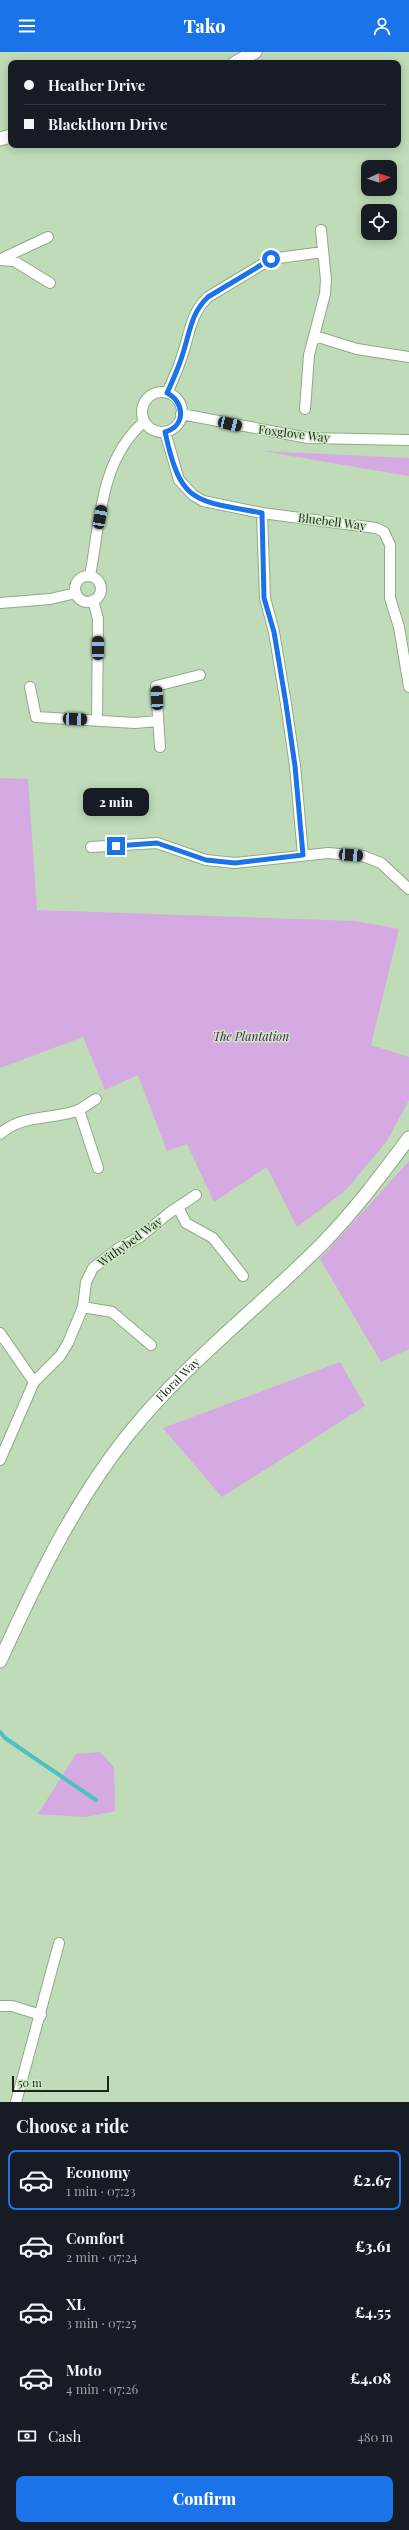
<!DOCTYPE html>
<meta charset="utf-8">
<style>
:root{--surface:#171b24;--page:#242831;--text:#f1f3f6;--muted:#9ea1a6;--line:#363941;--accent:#1a73e8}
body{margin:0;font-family:"Playfair Display",serif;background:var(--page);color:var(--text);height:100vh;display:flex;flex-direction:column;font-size:15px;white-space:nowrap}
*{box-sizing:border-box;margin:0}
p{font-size:13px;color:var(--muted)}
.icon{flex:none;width:22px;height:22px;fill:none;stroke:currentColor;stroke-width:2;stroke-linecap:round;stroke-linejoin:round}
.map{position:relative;height:2050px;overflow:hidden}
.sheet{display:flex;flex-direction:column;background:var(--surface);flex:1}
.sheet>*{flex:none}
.banner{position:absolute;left:8px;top:8px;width:393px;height:88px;border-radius:8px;box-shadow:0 2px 10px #0003;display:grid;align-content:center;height:88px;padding:0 16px;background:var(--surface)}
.needle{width:26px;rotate:86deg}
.fabs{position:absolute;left:361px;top:108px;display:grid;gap:8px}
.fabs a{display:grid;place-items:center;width:36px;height:36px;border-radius:8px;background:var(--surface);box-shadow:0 2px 10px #0003;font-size:20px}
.scale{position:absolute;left:12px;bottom:10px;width:97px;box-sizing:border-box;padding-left:4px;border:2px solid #1b2518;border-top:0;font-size:11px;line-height:14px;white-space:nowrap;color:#1b2518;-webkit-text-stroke:3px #cce8c4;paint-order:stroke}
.end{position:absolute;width:18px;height:18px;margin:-9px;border:5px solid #1a73e8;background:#fff;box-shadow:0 0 0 2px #fff}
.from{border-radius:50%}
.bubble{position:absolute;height:28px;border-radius:8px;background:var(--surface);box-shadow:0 2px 10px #0003;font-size:13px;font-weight:800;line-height:28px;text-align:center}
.car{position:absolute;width:12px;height:24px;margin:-12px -6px;border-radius:5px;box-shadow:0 0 3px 1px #0007;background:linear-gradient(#222 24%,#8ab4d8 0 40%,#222 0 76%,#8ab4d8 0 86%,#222 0)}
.banner b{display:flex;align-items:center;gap:14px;height:38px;font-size:15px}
.banner b+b{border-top:1px solid var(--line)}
.banner i{width:10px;height:10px;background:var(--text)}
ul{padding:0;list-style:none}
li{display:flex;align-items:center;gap:12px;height:60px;margin:0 8px 6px;padding:0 8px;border:2px solid transparent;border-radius:8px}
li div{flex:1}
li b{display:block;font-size:15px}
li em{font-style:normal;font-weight:800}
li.on{border-color:var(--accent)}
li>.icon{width:36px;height:36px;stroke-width:1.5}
h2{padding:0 16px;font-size:18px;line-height:48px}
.pay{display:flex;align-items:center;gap:10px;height:44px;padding:0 16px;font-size:15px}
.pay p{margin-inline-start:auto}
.primary-button{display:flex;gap:8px;margin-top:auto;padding:8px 16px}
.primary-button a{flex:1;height:46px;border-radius:8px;background:var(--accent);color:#fff;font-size:16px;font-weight:800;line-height:46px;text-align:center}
header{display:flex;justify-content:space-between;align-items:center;height:52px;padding:0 16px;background:var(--accent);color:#fff;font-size:18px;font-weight:800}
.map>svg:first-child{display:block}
.green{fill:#d5aae2}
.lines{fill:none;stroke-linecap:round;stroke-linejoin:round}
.stream{stroke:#4ec0c4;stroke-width:4}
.minor-casing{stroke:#90aa88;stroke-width:12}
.tertiary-casing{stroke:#90aa88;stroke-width:15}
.minor{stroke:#fff;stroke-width:10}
.tertiary{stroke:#fff;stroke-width:13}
.route{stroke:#1a73e8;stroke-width:5}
.labels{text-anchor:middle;stroke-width:3;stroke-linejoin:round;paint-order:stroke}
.street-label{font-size:12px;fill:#1b2518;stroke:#cce8c4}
.park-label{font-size:12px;font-style:italic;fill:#501560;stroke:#cce8c4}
</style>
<header><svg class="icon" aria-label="menu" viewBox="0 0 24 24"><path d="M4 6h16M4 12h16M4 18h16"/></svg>Tako<svg class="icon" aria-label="person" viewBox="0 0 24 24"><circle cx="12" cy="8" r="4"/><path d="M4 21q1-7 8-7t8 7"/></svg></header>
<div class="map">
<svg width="409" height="2050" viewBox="0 0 409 2050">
<rect width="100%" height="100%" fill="#bfdbb7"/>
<path class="green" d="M262 399 409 406V424Z
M0 726 28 727 37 858 355 869 399 877 371 993 409 1005V1048L387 1089 346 1138 297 1175 267 1115 214 1150 187 1092 167 1099 138 1023 105 1038 83 985 0 1016Z
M409 1109V1297L381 1310 320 1207Z
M340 1310 365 1354 222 1445 163 1376Z
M100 1700 114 1715 115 1759 86 1765 38 1762 76 1702Z"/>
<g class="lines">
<path class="stream" d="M0 1680 5 1686 96 1748"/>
<defs>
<path id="minor" d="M1 207 48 185
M0 208 14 209 50 231
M315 284 357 297 409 305
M142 360a20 20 0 1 1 40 0a20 20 0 1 1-40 0Z
M167 341C173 328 179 315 183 301 190 280 191 261 208 245L271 207 323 200
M305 357 309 303 325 242 326 228 321 178
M181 362 308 386 409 388
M165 380 179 428 193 443 203 449 262 461 376 476 384 480 390 493V546L399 575 409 635
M262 461 265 546 274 580 286 652 295 714 303 803
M90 524C100 471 100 407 144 370
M75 537a13 13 0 1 1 26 0a13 13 0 1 1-26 0Z
M93 548 98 567 97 668
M0 551 50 547 76 541
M30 635 36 665 135 671 158 669
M160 695 156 634 200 623
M91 795 157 791 206 808 235 811 328 801 363 804 381 811 409 837
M79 1058 96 1047
M0 1082C22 1062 52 1068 79 1058L98 1116
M178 1155 186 1171 213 1186 243 1224
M83 1255 112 1260 151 1293
M0 1281 34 1330 0 1408
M34 1330 60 1304 68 1291 83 1255 86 1230 93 1216 119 1196 140 1185 169 1161 196 1143
M0 1954H12L41 1963
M16 2050 59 1891"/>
<g id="tertiary">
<path d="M235 11 255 0"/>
<path d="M0 87 11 84"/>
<path id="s1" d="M0 1609C36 1530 73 1452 127 1384 185 1311 259 1256 324 1190 355 1158 382 1122 409 1086"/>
</g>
</defs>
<use href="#minor" class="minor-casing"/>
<use href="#tertiary" class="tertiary-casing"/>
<use href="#minor" class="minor"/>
<use href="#tertiary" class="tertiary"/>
</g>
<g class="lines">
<path class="route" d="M116 794 157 791 206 808 235 811 303 803 295 714 286 652 274 580 264 546 262 461C194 448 181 453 165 380 186 374 185 350 167 341 173 328 179 315 183 301 190 280 191 261 208 245L271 207"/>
</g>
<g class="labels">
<g class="street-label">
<text transform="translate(294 382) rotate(7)" y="4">Foxglove Way</text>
<text transform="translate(332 470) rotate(7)" y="4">Bluebell Way</text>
<text transform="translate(130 1190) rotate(-36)" y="4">Withybed Way</text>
<text dy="4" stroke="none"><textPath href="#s1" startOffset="335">Floral Way</textPath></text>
</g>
<g class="park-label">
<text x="251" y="989">The Plantation</text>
</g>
</g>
</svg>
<div class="fabs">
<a><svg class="needle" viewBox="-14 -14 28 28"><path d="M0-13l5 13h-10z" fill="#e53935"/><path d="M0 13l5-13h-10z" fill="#9ea1a6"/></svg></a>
<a><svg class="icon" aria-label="locate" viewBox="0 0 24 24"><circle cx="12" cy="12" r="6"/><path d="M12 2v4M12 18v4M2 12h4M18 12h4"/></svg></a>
</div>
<div class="scale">50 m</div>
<i class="end from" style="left:271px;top:207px"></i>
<i class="end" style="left:116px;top:794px"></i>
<div class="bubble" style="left:83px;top:736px;width:66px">2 min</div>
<i class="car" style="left:230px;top:372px;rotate:103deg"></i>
<i class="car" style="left:100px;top:465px;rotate:10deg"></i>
<i class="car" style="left:98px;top:596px;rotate:0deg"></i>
<i class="car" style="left:157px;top:646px;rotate:357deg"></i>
<i class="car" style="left:75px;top:667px;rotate:92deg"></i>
<i class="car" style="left:351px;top:803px;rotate:94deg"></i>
<div class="banner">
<b><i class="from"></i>Heather Drive</b>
<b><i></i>Blackthorn Drive</b>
</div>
</div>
<section class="sheet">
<h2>Choose a ride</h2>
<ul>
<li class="on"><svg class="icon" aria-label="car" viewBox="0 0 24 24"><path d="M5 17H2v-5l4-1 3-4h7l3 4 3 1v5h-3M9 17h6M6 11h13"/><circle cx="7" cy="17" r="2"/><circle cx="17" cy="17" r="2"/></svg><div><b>Economy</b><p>1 min · 07:23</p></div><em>£2.67</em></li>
<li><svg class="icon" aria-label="car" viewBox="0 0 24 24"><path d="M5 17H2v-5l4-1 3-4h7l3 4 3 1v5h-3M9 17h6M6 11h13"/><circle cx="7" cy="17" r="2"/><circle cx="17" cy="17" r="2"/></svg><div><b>Comfort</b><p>2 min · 07:24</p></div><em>£3.61</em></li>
<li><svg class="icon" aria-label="car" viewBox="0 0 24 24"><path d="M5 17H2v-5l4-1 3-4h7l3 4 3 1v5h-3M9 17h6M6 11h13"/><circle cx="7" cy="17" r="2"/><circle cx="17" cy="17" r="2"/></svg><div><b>XL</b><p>3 min · 07:25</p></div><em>£4.55</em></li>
<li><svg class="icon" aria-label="car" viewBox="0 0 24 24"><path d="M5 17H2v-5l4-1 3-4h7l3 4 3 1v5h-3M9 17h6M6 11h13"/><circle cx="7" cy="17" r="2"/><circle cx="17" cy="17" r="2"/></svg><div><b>Moto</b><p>4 min · 07:26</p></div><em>£4.08</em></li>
</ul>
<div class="pay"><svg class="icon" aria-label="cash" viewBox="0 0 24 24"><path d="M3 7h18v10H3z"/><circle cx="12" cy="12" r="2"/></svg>Cash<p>480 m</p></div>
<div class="primary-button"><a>Confirm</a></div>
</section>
